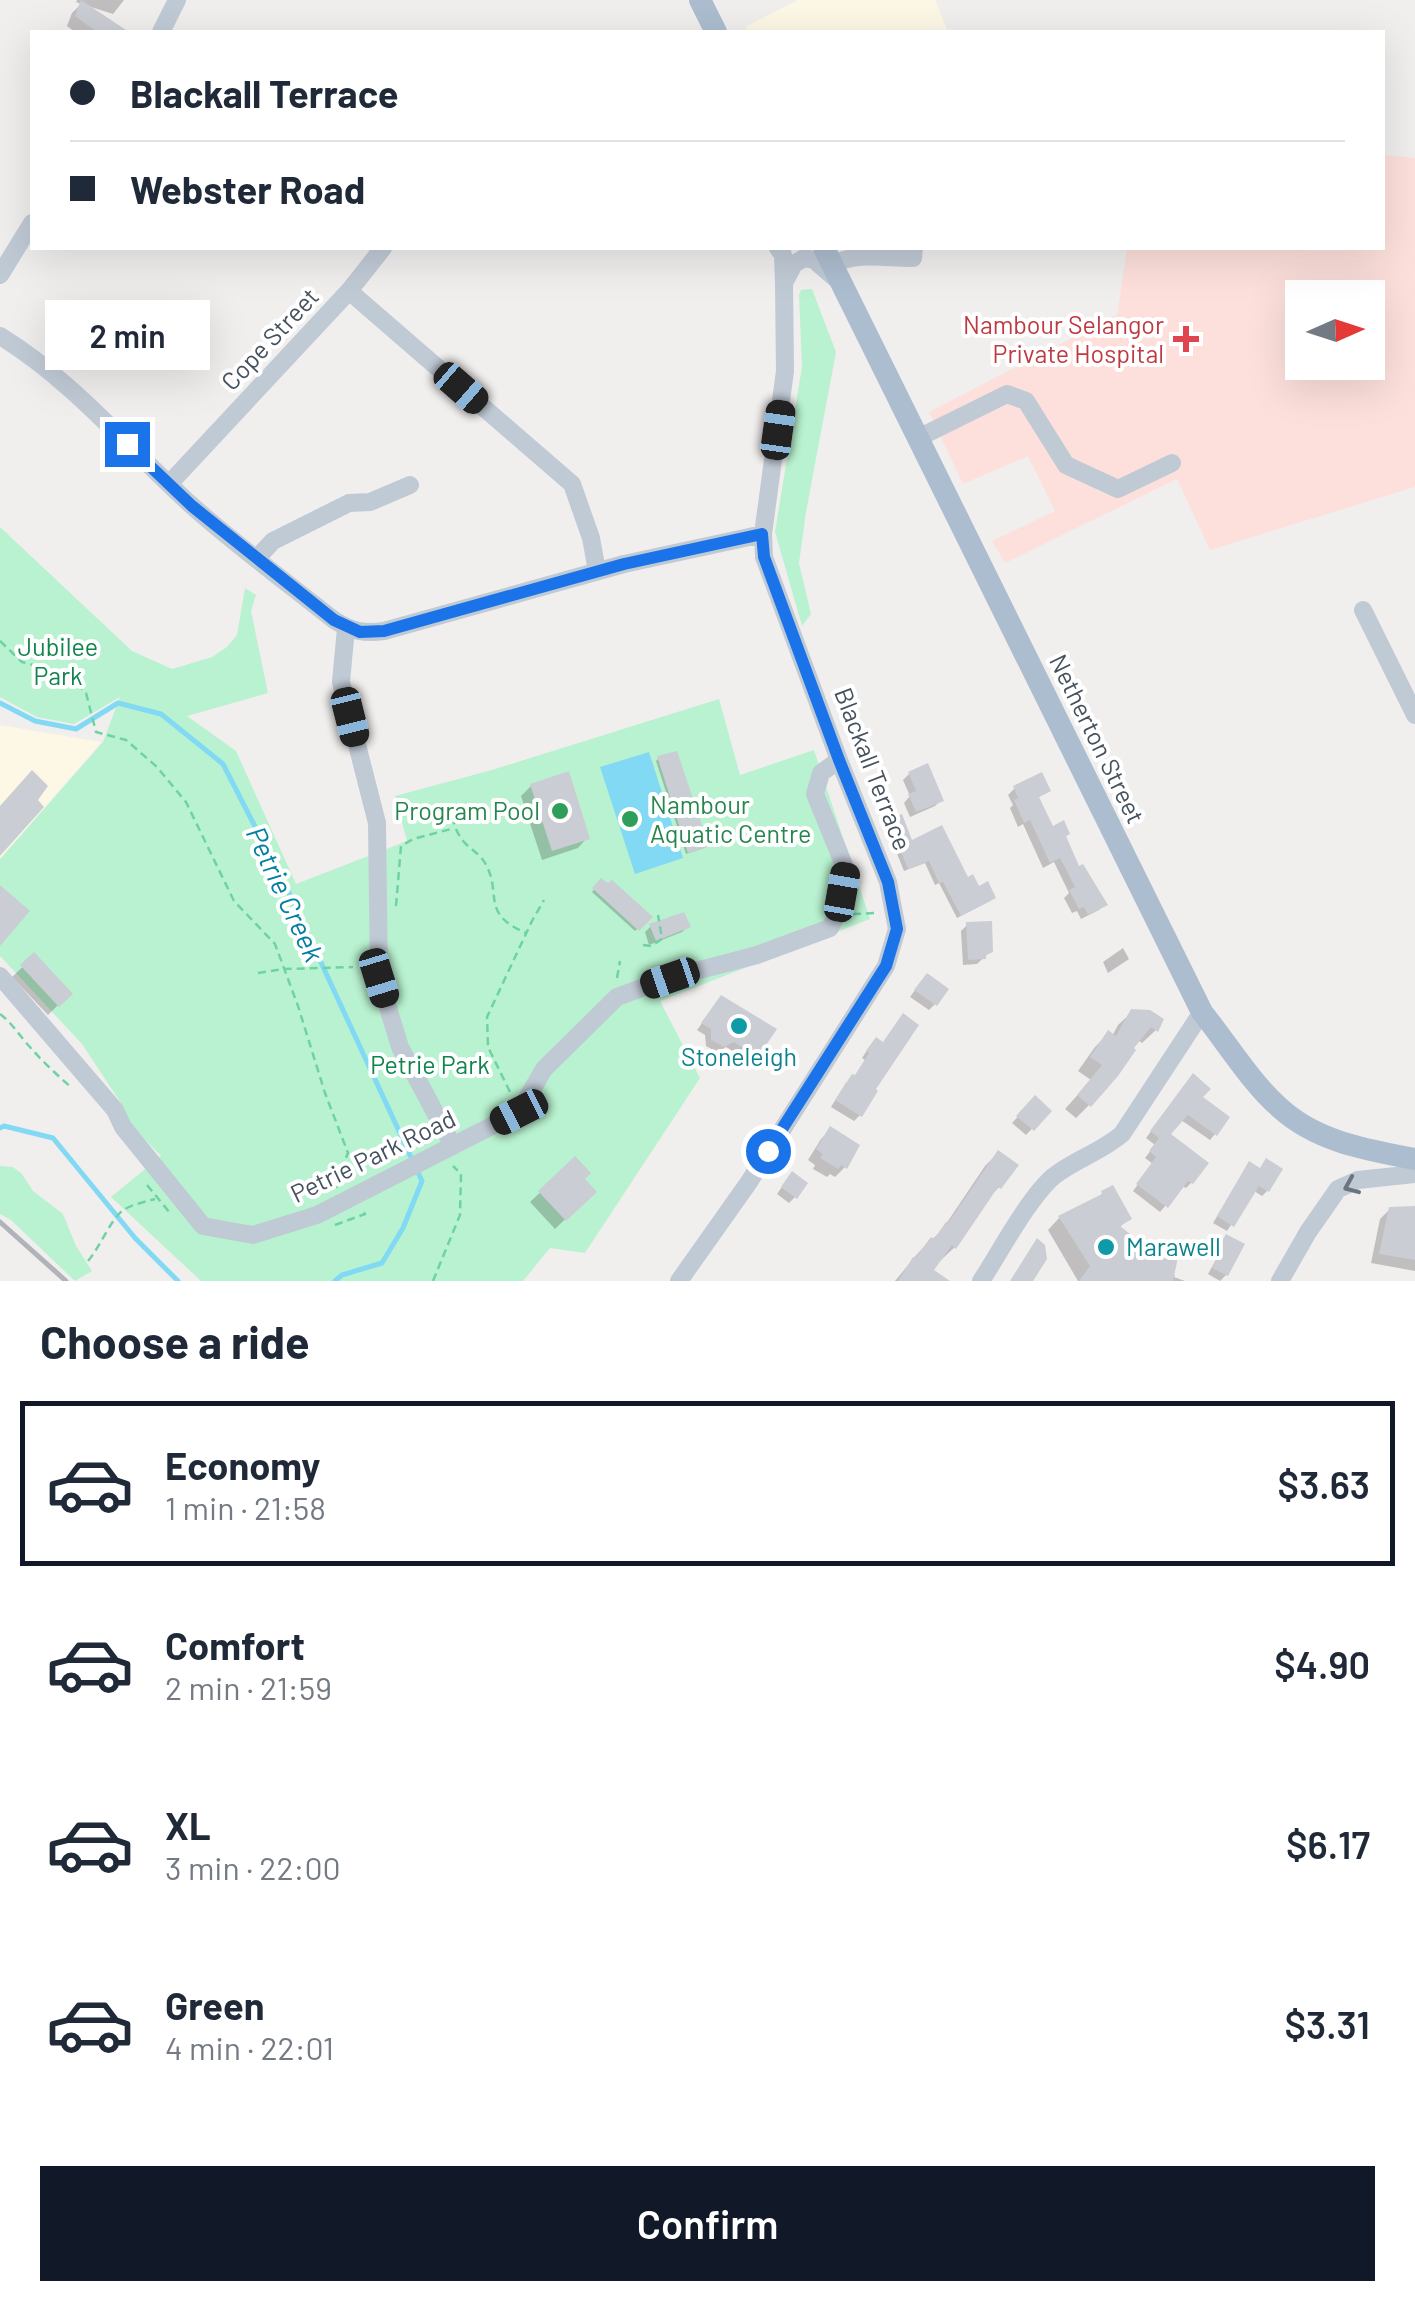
<!DOCTYPE html>
<meta charset="utf-8">
<style>
:root{--surface:#fff;--page:#f6f6f7;--text:#1f2937;--muted:#747a83;--line:#e0e1e3;--accent:#111827}
body{margin:0;font-family:Barlow,sans-serif;background:var(--page);color:var(--text);height:100vh;display:flex;flex-direction:column;font-size:38px;white-space:nowrap}
*{box-sizing:border-box;margin:0}
p{font-size:32px;color:var(--muted)}
.icon{flex:none;width:55px;height:55px;fill:none;stroke:currentColor;stroke-width:2;stroke-linecap:round;stroke-linejoin:round}
.map{position:relative;height:1281px;overflow:hidden}
.sheet{display:flex;flex-direction:column;background:var(--surface);flex:1}
.sheet>*{flex:none}
.guide{position:absolute;left:30px;top:30px;width:1355px;height:220px;border-radius:0px;box-shadow:0 10px 40px #0002;display:grid;align-content:center;height:220px;padding:0 40px;background:var(--surface)}
.needle{width:65px;rotate:87deg}
.fabs{position:absolute;left:1285px;top:280px;display:grid;gap:20px}
.fabs a{display:grid;place-items:center;width:100px;height:100px;border-radius:0px;background:var(--surface);box-shadow:0 10px 40px #0002;font-size:50px}
.end{position:absolute;width:45px;height:45px;margin:-22px;border:12px solid #1a73e8;background:#fff;box-shadow:0 0 0 5px #fff}
.from{border-radius:50%}
.bubble{position:absolute;height:70px;border-radius:0px;background:var(--surface);box-shadow:0 10px 40px #0002;font-size:32px;font-weight:600;line-height:70px;text-align:center}
.car{position:absolute;width:30px;height:60px;margin:-30px -15px;border-radius:12px;box-shadow:0 0 8px 2px #0007;background:linear-gradient(#222 24%,#8ab4d8 0 40%,#222 0 76%,#8ab4d8 0 86%,#222 0)}
.guide b{display:flex;align-items:center;gap:35px;height:95px;font-size:38px}
.guide b+b{border-top:2px solid var(--line)}
.guide i{width:25px;height:25px;background:var(--text)}
ul{padding:0;list-style:none}
li{display:flex;align-items:center;gap:30px;height:165px;margin:0 20px 15px;padding:0 20px;border:5px solid transparent;border-radius:0px}
li div{flex:1}
li b{display:block;font-size:38px}
li em{font-style:normal;font-weight:600}
li.current{border-color:var(--accent)}
li>.icon{width:90px;height:90px;stroke-width:1.5}
h2{padding:0 40px;font-size:45px;line-height:120px}
.button{display:flex;gap:20px;margin-top:auto;padding:20px 40px}
.button a{flex:1;height:115px;border-radius:0px;background:var(--accent);color:#fff;font-size:40px;font-weight:600;line-height:115px;text-align:center}
.map>svg:first-child{display:block}
.commercial{fill:#fdf7e6}
.medical{fill:#fde0dc;fill-rule:evenodd}
.green{fill:#b9f2d0}
.water{fill:#82d9f3}
.shadow{fill:#0003}
.lines{fill:none;stroke-linecap:round;stroke-linejoin:round}
.stream{stroke:#82d9f3;stroke-width:5}
.building{fill:#cacdd3}
.path{stroke:#6ed3a3;stroke-width:2.5;stroke-dasharray:8 5;stroke-linecap:butt}
.minor{stroke:#c0cad5;stroke-width:18}
.major{stroke:#acbdcf;stroke-width:22}
.rail{stroke:#b0b3b9;stroke-width:5}
.oneway{stroke:#6a7581}
.route{stroke:#1a73e8;stroke-width:12}
.health-dot{fill:#e0444e;stroke:#fff;stroke-width:4}
.leisure-dot{fill:#2e9e5b;stroke:#fff;stroke-width:4}
.culture-dot{fill:#0f9aa8;stroke:#fff;stroke-width:4}
.labels{text-anchor:middle;stroke-width:8;stroke-linejoin:round;paint-order:stroke}
.health-label{font-size:25px;fill:#be3a42;stroke:#fff;text-anchor:end}
.street-label{font-size:25px;fill:#45515d;stroke:#fff}
.park-label{font-size:25px;fill:#10844c;stroke:#fff}
.leisure-label{font-size:25px;fill:#27864d;stroke:#fff;text-anchor:start}
.culture-label{font-size:25px;fill:#0d838f;stroke:#fff}
.water-label{font-size:28px;font-style:italic;fill:#037fa4;stroke:#fff}
</style>
<div class="map">
<svg width="1415" height="1281" viewBox="0 0 1415 1281">
<rect width="100%" height="100%" fill="#f1eeee"/>
<path class="commercial" d="M798 0H935L948 32H748L745 27Z
M0 725 101 742 0 859Z"/>
<path class="medical" d="M1383 155 1415 158V487L1210 550 1177 479 1005 563 992 541 1055 511 1028 456 963 484 929 412 1117 315 1127 248H1382ZM1302 298H1368V362H1302Z"/>
<path class="green" d="M812 289 836 352 806 512 799 563 811 614 802 626 775 532 802 367 799 295 801 290Z
M0 527 132 651 172 669 212 657 227 647 237 635 245 588 256 595 251 611 268 693 187 716 236 751 296 884 407 841 395 796 492 770 719 699 740 775 814 750 870 919 660 1001 700 1078 585 1253 550 1248 523 1281H201L111 1197 161 1156 130 1124 121 1103 82 1044 0 956V859L103 742 120 697 74 724 37 717 0 697Z
M0 1166 13 1167 22 1174 33 1191 63 1214 76 1246 92 1271 75 1281 11 1220 0 1214Z"/>
<path class="water" d="M649 752 683 858 635 874 600 767Z"/>
<path class="shadow" d="M77 0H124L113 14 88 6 116 27 113 32H75L67 26 72 13 81 4 76 2Z
M658 759 706 846 704 848 686 854 656 761Z
M909 774 941 800 935 806 910 817 904 803 910 796 903 780Z
M531 786 587 838 578 848 542 860 521 796Z
M1014 789 1048 790 1037 799 1052 829 1064 838 1078 869 1104 904 1099 910 1081 919 1077 911 1072 913 1064 898 1069 893 1054 862 1043 868 1023 824 1018 827 1010 808 1013 805 1008 795Z
M890 822 911 843 966 881 990 901 957 918 939 883 935 885 925 863 904 871 886 826Z
M601 881 649 917 635 931 592 892Z
M967 925 991 951 977 964 963 965 961 931Z
M651 926H688L682 932 649 945 645 932Z
M1123 948 1129 959 1108 973 1103 962Z
M34 956 69 994 48 1015 12 977Z
M921 982 935 1004 929 1010 910 997Z
M715 1005 756 1055 750 1061 726 1047 717 1052 706 1046 705 1035 697 1030Z
M1132 1012 1156 1030 1142 1043 1138 1040 1089 1105 1076 1118 1065 1109 1091 1080 1078 1071 1095 1047 1109 1033 1112 1036 1118 1025Z
M870 1046 872 1090 860 1115 854 1121 831 1107 846 1083 854 1078 865 1060 862 1058Z
M1188 1082 1199 1098 1215 1134 1210 1140 1181 1120 1168 1135 1205 1163 1191 1183 1186 1188 1182 1186 1160 1212 1133 1191 1153 1164 1145 1158 1155 1145 1146 1138Z
M1035 1098 1049 1111 1026 1135 1012 1123Z
M831 1129 845 1167 835 1177 830 1174 827 1177 813 1169 815 1165 808 1160 821 1139Z
M998 1153 999 1187 987 1200 955 1247 941 1260 939 1259 930 1271 937 1281H895L918 1253 942 1230 985 1166Z
M575 1160 581 1179 593 1192 555 1229 530 1202Z
M1249 1164 1267 1191 1262 1196 1254 1191 1227 1231 1213 1223Z
M786 1181 795 1197 789 1203 777 1194Z
M1103 1193 1129 1218 1119 1228 1129 1250 1175 1275 1174 1277 1185 1281H1078L1048 1230 1059 1218 1096 1200Z
M1415 1208V1271L1371 1263 1380 1219 1390 1209Z
M1227 1237 1226 1275 1220 1281 1208 1274 1218 1256 1214 1254Z"/>
<g class="lines">
<path class="stream" d="M0 703 35 721 76 729 118 703 161 714 223 764 288 891 422 1181 403 1228 382 1263 342 1275 335 1281
M0 1128 4 1126 53 1138 135 1238 178 1281"/>
</g>
<path class="building" d="M81 0 129 32H97L75 16Z
M677 751 709 846 688 853 657 756Z
M928 763 944 801 916 812 908 794 916 791 908 772Z
M32 770 48 786 38 800 44 807 0 856V806Z
M569 771 590 839 552 851 530 784Z
M1042 772 1051 791 1039 797 1053 826 1064 820 1070 834 1066 836 1079 866 1083 864 1108 905 1088 915 1084 907 1079 909 1069 890 1075 887 1060 858 1050 863 1030 820 1024 823 1014 800 1018 798 1013 786Z
M902 814 912 840 942 825 968 877 973 874 979 886 988 881 996 898 961 916 943 882 939 883 929 861 908 869 888 820Z
M601 878 608 883 612 880 653 917 639 931 592 888Z
M0 885 30 911 0 946Z
M684 912 691 927 656 941 649 924Z
M992 921 993 952 986 955V959L968 960 966 922Z
M34 952 73 994 59 1007 20 965Z
M927 973 949 989 937 1006 914 990Z
M721 995 777 1029 758 1057 734 1042 724 1047 711 1040V1029L701 1023Z
M1131 1009 1150 1010 1164 1019 1158 1032 1151 1027 1134 1048 1136 1050 1118 1076 1091 1107 1077 1095 1102 1065 1090 1057 1108 1030 1116 1036Z
M903 1013 919 1025 876 1089 878 1091 862 1117 835 1100 852 1074 855 1075 869 1053 866 1051 876 1037 883 1042Z
M1193 1073 1211 1089 1203 1097 1230 1117 1217 1136 1188 1115 1171 1134 1209 1163 1193 1184 1188 1181 1168 1208 1136 1184 1156 1157 1149 1151 1159 1138 1150 1131Z
M1035 1095 1052 1111 1034 1131 1016 1116Z
M830 1126 860 1145 847 1169 841 1165 838 1169 820 1158 823 1154 816 1149Z
M998 1150 1019 1165 1001 1189 998 1187 956 1249 952 1245 934 1270 950 1281H898L913 1257 915 1258 931 1237 934 1239 946 1222 948 1223Z
M575 1156 591 1173 585 1179 597 1192 566 1221 538 1191Z
M1266 1158 1283 1169 1269 1192 1259 1186 1234 1227 1217 1216 1249 1161 1260 1168Z
M792 1171 808 1183 797 1199 781 1187Z
M1113 1185 1132 1219 1120 1226 1139 1241 1133 1248 1178 1257 1173 1281H1079L1090 1266 1058 1216 1102 1194 1101 1191Z
M1415 1206V1260L1379 1254 1389 1207Z
M1226 1234 1245 1244 1228 1276 1212 1268 1222 1250 1218 1247Z
M1037 1238 1045 1245 1047 1259 1033 1281H1010Z"/>
<g class="lines">
<path class="path" d="M0 641 22 662 68 674 86 693 96 732 126 740 157 767 186 802 234 901 275 944 298 1006 325 1093 348 1153 335 1184 337 1188
M449 804C453 821 455 834 468 846 474 851 481 856 485 863 503 893 479 913 526 933
M396 906 401 846 413 839 451 829
M853 914 875 913
M643 945 651 946 662 939 658 915
M258 973 284 969 353 967
M617 978 620 961
M0 1014C12 1023 19 1035 29 1046 42 1061 57 1075 72 1088
M510 1092 488 1047 487 1017 532 921 544 900
M147 1185 170 1213
M335 1225 365 1214 361 1210
M88 1261C100 1247 110 1221 122 1211 130 1205 144 1202 155 1199
M433 1281 460 1215 461 1174 453 1166"/>
<path class="minor" d="M161 32 177 0
M832 264C859 252 883 258 913 258L914 248
M0 275 32 223
M785 281 794 264 804 258 814 260 835 278
M349 291 572 484 591 538 597 571
M0 336C73 381 127 447 190 504 236 545 286 582 334 620 351 631 364 634 384 631L624 564 763 534
M918 438 1007 394 1026 401 1066 465 1118 489 1172 463
M169 484 349 291 383 248
M256 559 273 541 349 503 370 502 410 485
M1363 610 1415 715
M346 628 341 682 377 823 379 978 400 1047 453 1146
M0 976 115 1110 123 1127 203 1226 253 1235 317 1215 519 1112 544 1069 617 997 669 978 757 955 830 928 837 914 846 870 815 794 821 773 839 760
M679 1281 749 1182 886 966 897 929 888 882 839 760 764 557 763 534 785 371 784 283 783 255 778 248
M981 1281C1000 1252 1029 1197 1054 1176 1076 1159 1101 1152 1122 1134L1202 1012
M1280 1281 1308 1232 1338 1189 1358 1180 1415 1174"/>
<path class="major" d="M700 0 716 32
M824 248 1202 1012C1226 1042 1252 1084 1280 1108 1317 1142 1368 1150 1415 1159"/>
<path class="rail" d="M0 1222 66 1281"/>
</g>
<defs><path id="oneway-chevron" d="M-2-3.5L2.5 0L-2 3.5" fill="none" stroke-width="1.6" stroke-linecap="round" stroke-linejoin="round" transform="scale(2.5)"/></defs>
<use class="oneway" href="#oneway-chevron" transform="translate(1351 1186) rotate(157)"/>
<g class="lines">
<path class="route" d="M127 444 192 506 334 620 360 632 384 631 624 564 762 534 764 557 839 760 888 882 897 929 886 966 768 1151"/>
</g>
<path class="health-dot" d="M1181 324h10v10h10v10h-10v10h-10v-10h-10v-10h10z"/>
<g class="leisure-dot">
<circle cx="560" cy="811" r="10"/>
<circle cx="630" cy="819" r="10"/>
</g>
<g class="culture-dot">
<circle cx="739" cy="1026" r="10"/>
<circle cx="1106" cy="1247" r="10"/>
</g>
<g class="labels">
<g class="health-label">
<text x="1164" y="334">Nambour Selangor<tspan x="1164" dy="29">Private Hospital</tspan></text>
</g>
<g class="street-label">
<text transform="translate(270 339) rotate(-47)" y="9">Cope Street</text>
<text transform="translate(1097 739) rotate(64)" y="9">Netherton Street</text>
<text transform="translate(873 769) rotate(69)" y="9">Blackall Terrace</text>
<text transform="translate(373 1156) rotate(-26)" y="9">Petrie Park Road</text>
</g>
<g class="park-label">
<text x="58" y="656">Jubilee<tspan x="58" dy="29">Park</tspan></text>
<text x="430" y="1074">Petrie Park</text>
</g>
<g class="leisure-label">
<text x="650" y="814">Nambour<tspan x="650" dy="29">Aquatic Centre</tspan></text>
<text x="540" y="820" text-anchor="end">Program Pool</text>
</g>
<g class="culture-label">
<text x="739" y="1066">Stoneleigh</text>
<text x="1126" y="1256" text-anchor="start">Marawell</text>
</g>
<g class="water-label">
<text transform="translate(285 894) rotate(65)" y="10">Petrie Creek</text>
</g>
</g>
</svg>
<div class="fabs">
<a><svg class="needle" viewBox="-14 -14 28 28"><path d="M0-13l5 13h-10z" fill="#e53935"/><path d="M0 13l5-13h-10z" fill="#747a83"/></svg></a>
</div>
<i class="end from" style="left:768px;top:1151px"></i>
<i class="end" style="left:127px;top:444px"></i>
<div class="bubble" style="left:45px;top:300px;width:165px">2 min</div>
<i class="car" style="left:461px;top:388px;rotate:131deg"></i>
<i class="car" style="left:778px;top:430px;rotate:8deg"></i>
<i class="car" style="left:350px;top:717px;rotate:166deg"></i>
<i class="car" style="left:842px;top:892px;rotate:10deg"></i>
<i class="car" style="left:379px;top:978px;rotate:163deg"></i>
<i class="car" style="left:670px;top:978px;rotate:251deg"></i>
<i class="car" style="left:519px;top:1112px;rotate:243deg"></i>
<div class="guide">
<b><i class="from"></i>Blackall Terrace</b>
<b><i></i>Webster Road</b>
</div>
</div>
<section class="sheet">
<h2>Choose a ride</h2>
<ul>
<li class="current"><svg class="icon" aria-label="car" viewBox="0 0 24 24"><path d="M5 17H2v-5l4-1 3-4h7l3 4 3 1v5h-3M9 17h6M6 11h13"/><circle cx="7" cy="17" r="2"/><circle cx="17" cy="17" r="2"/></svg><div><b>Economy</b><p>1 min · 21:58</p></div><em>$3.63</em></li>
<li><svg class="icon" aria-label="car" viewBox="0 0 24 24"><path d="M5 17H2v-5l4-1 3-4h7l3 4 3 1v5h-3M9 17h6M6 11h13"/><circle cx="7" cy="17" r="2"/><circle cx="17" cy="17" r="2"/></svg><div><b>Comfort</b><p>2 min · 21:59</p></div><em>$4.90</em></li>
<li><svg class="icon" aria-label="car" viewBox="0 0 24 24"><path d="M5 17H2v-5l4-1 3-4h7l3 4 3 1v5h-3M9 17h6M6 11h13"/><circle cx="7" cy="17" r="2"/><circle cx="17" cy="17" r="2"/></svg><div><b>XL</b><p>3 min · 22:00</p></div><em>$6.17</em></li>
<li><svg class="icon" aria-label="car" viewBox="0 0 24 24"><path d="M5 17H2v-5l4-1 3-4h7l3 4 3 1v5h-3M9 17h6M6 11h13"/><circle cx="7" cy="17" r="2"/><circle cx="17" cy="17" r="2"/></svg><div><b>Green</b><p>4 min · 22:01</p></div><em>$3.31</em></li>
</ul>
<div class="button"><a>Confirm</a></div>
</section>
